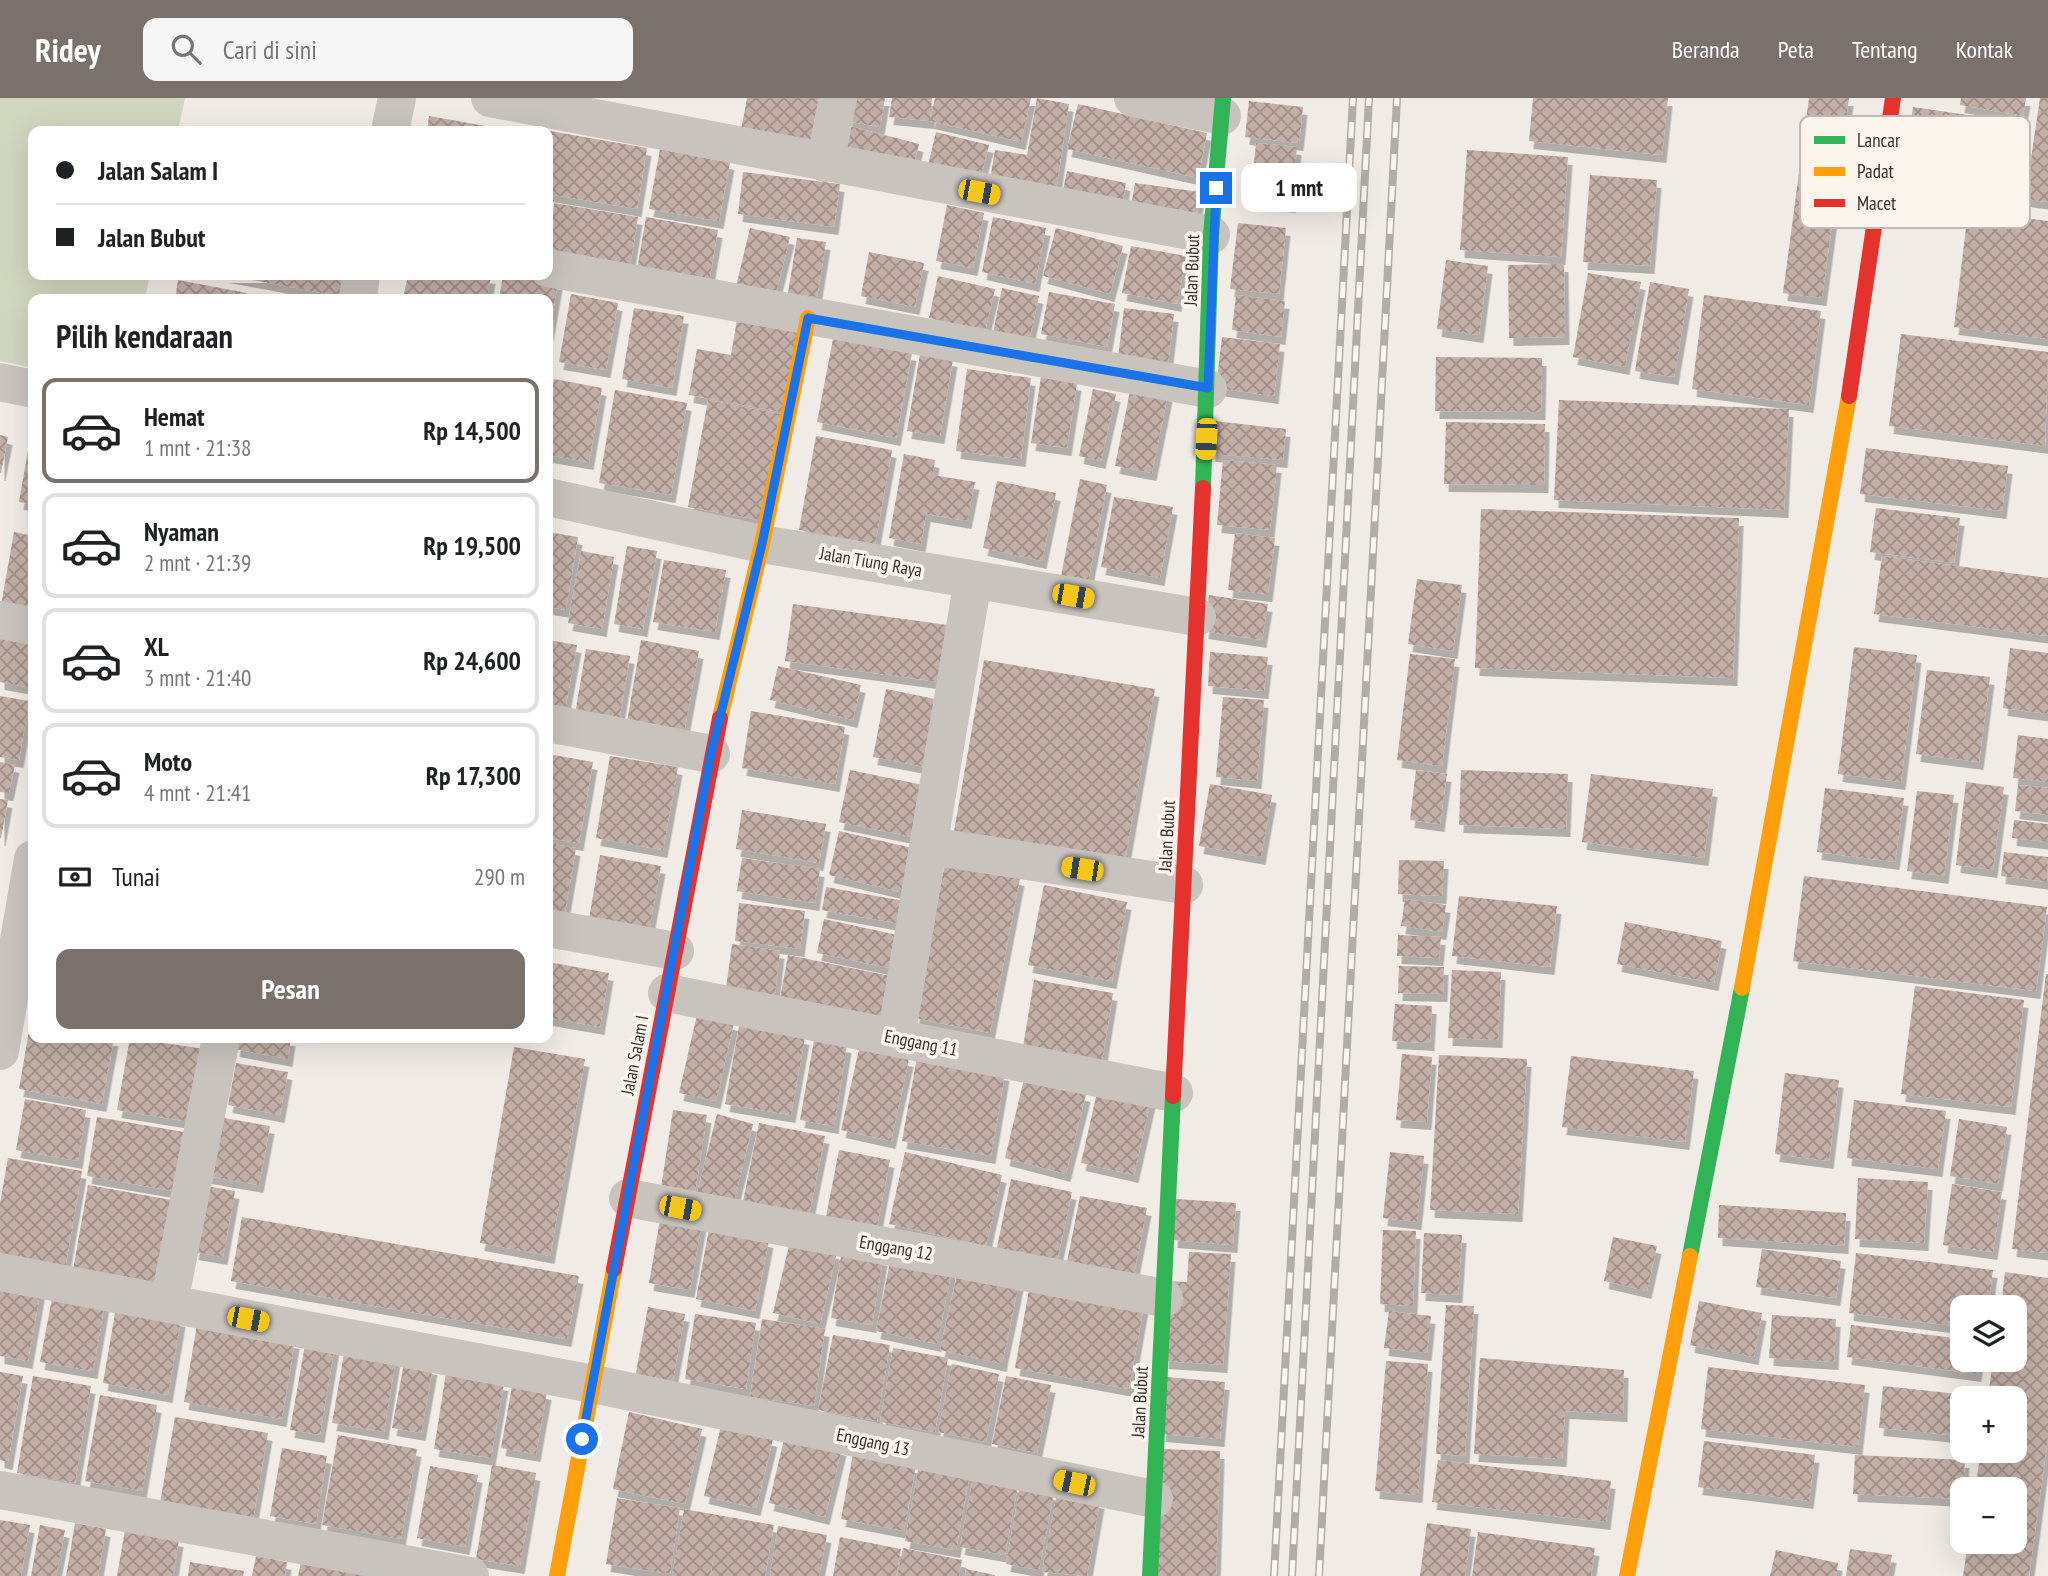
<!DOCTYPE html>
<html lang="id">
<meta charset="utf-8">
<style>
:root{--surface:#fff;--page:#f6f6f6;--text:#202124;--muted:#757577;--line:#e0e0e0;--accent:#7a716c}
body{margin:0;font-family:"PT Sans Narrow",sans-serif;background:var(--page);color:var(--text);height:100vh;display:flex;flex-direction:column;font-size:26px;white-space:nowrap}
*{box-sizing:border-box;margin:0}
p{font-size:23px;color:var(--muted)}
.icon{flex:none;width:38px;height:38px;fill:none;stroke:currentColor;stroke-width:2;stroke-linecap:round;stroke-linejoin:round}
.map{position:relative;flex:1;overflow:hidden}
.sheet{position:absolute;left:28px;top:196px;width:525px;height:749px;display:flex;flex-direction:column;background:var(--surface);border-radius:14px;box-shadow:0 7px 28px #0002}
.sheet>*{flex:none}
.banner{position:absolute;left:28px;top:28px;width:525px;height:154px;border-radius:14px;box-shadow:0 7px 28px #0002;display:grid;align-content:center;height:154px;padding:0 28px;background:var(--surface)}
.fabs{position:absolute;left:1950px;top:1197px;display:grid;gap:14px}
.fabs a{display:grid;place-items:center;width:77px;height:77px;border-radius:14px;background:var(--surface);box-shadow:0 7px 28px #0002;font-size:35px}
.end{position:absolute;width:32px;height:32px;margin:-16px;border:9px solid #1a73e8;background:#fff;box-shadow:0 0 0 4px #fff}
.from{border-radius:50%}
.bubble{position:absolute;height:49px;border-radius:14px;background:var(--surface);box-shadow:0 7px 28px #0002;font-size:23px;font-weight:700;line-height:49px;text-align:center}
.car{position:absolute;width:21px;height:42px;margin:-21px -10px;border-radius:9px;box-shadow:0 0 5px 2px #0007;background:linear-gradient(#f5c518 24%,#345 0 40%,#f5c518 0 76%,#345 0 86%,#f5c518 0)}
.banner b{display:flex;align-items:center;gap:24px;height:66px;font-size:26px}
.banner b+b{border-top:2px solid var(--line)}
.banner i{width:18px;height:18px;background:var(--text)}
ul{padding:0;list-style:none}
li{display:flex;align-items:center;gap:21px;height:105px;margin:0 14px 10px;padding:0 14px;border:4px solid var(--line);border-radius:14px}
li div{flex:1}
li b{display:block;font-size:26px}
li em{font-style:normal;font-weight:700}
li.selected{border-color:var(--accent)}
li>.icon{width:63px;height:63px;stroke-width:1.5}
h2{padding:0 28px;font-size:32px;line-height:84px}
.pay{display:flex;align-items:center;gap:18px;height:77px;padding:0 28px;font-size:26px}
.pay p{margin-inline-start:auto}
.button{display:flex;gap:14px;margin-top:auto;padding:14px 28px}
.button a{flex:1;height:80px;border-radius:14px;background:var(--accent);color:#fff;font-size:28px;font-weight:700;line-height:80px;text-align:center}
header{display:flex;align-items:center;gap:42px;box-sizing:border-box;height:98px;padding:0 35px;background:var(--accent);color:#fff}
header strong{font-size:33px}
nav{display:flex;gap:38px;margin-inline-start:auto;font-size:24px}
.search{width:490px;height:63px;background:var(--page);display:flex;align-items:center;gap:18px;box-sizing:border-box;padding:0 24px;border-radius:14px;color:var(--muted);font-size:26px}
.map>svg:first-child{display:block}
.grass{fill:#d1d6bf}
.building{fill:url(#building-cross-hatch);filter:url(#shadow)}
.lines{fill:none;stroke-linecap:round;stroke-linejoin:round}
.street{stroke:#c9c3be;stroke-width:38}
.fast{stroke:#30b455;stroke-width:16}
.slow{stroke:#ff9f0a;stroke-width:16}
.jam{stroke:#e5322d;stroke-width:16}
.rail-casing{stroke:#b1aca8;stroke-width:8}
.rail{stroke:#fbf5ee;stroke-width:5;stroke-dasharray:16;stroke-linecap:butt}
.route{stroke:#1a73e8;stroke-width:9}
.labels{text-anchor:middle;stroke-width:7;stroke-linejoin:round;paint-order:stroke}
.street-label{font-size:18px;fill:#3b302b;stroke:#fbf5ee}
.key{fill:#fbf5ee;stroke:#c1bab4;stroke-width:2}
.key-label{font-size:19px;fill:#3b302b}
</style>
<header>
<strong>Ridey</strong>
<div class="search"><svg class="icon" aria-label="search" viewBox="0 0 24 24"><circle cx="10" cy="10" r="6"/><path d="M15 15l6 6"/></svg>Cari di sini</div>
<nav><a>Beranda</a><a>Peta</a><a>Tentang</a><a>Kontak</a></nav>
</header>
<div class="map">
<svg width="2048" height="1478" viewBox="0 0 2048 1478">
<defs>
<pattern id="building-cross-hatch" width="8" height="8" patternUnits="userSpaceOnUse" patternTransform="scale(1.75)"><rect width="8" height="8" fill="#c3afa7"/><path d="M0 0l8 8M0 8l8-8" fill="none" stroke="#a08f88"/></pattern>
<filter id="shadow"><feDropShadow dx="4.5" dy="8" stdDeviation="0" flood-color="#0004"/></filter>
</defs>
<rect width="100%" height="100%" fill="#f0ebe5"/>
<path class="grass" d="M0 0H185L178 33H33V177H150L145 201H33V270L0 263Z"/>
<path class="building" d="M747 0H819L809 51 740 38Z
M851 0H885L880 29 847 23Z
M892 0H932L930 23 889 19Z
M935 0H1031L1021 44 930 23Z
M1037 0 1069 6 1054 106 988 94 995 52 1027 57Z
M1533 0H1668L1662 57 1529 43Z
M1809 0H1849L1822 200 1783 195Z
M1961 0H2026L2023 18 1960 7Z
M2040 0H2048V104L2025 101Z
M1249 3 1303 9 1299 45 1245 39Z
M1078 6 1207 35 1198 80 1067 51Z
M1913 9 2023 25 2016 71 1907 55Z
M429 18 508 32V33H427Z
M842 26 919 46 911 77 835 57Z
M550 33 647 50 637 111 548 96Z
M936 34 989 47 978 90 926 76Z
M1256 45 1297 49 1291 107 1250 103Z
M660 51 730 64 719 123 649 111Z
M1467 52 1568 59 1561 159 1460 152Z
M1067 73 1126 85 1121 114 1061 102Z
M743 74 840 86 834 129 738 116Z
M1590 77 1657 82 1650 168 1583 164Z
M1135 85 1200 94 1197 118 1131 108Z
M554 105 638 119 629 174 548 160Z
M947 107 984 115 973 170 936 163Z
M1968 113 2048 123V241L1954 229Z
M646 119 718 132 708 190 636 178Z
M993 119 1046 130 1035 186 982 174Z
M1238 125 1286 130 1279 196 1230 191Z
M750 130 790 139 774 203 735 193Z
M1056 130 1123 148 1110 196 1043 178Z
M797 140 826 144 817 199 788 195Z
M1131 148 1186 158 1177 206 1122 195Z
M869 154 924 165 915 209 861 198Z
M1446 162 1488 168 1479 237 1437 231Z
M1564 166 1565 239 1509 240 1508 167Z
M1588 175 1641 184 1625 269 1573 259Z
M225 177H353L349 200Z
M408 177H482L491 178 487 201H431L404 196Z
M503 177 558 184 549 236 548 201H499Z
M938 178 995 191 985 233 929 220Z
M178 182 247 195 246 201H175Z
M1650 184 1689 191 1674 279 1635 273Z
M1002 190 1039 198 1029 243 993 235Z
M1049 194 1115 206 1107 249 1041 236Z
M571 196 618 205 606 272 559 264Z
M1236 197 1285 203 1281 239 1232 232Z
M1704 197 1821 213 1809 307 1692 291Z
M634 210 684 218 672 290 622 281Z
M739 210 802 222 786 315 689 297 697 251 731 257Z
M1124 210 1174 216 1168 266 1118 260Z
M1901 236 2048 254 2045 348 1889 328Z
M1222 239 1280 246 1274 298 1216 290Z
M833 241 912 255 896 340 817 324Z
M920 256 953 261 940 338 907 333Z
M1436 259 1542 260 1541 314 1435 313Z
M967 271 1031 280 1021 361 956 353Z
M1041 279 1077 285 1067 350 1031 345Z
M554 281 602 290 589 364 548 357V321Z
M1131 288 1168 296 1152 375 1115 368Z
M1093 291 1116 296 1101 363 1079 358Z
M615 292 687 305 671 397 599 385Z
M708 302 780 316 760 422 688 409Z
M1559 302 1789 311 1784 412 1554 402Z
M1215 323 1286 331 1283 362 1211 356Z
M1446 324 1545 326 1544 387 1444 386Z
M0 337 8 339 1 375H0Z
M816 338 892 352 875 446 799 432Z
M30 341 33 342V406L19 404Z
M1866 350 2008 368 2002 413 1860 396Z
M904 356 935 362 933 377 975 384 967 423 926 416 921 446 889 440Z
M1223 362 1277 367 1270 432 1217 427Z
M1080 381 1107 387 1088 484 1061 478Z
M997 383 1056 395 1042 463 983 450Z
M1114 399 1173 409 1160 480 1101 469Z
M1876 410 1960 420 1954 465 1870 454Z
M1481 411 1739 420 1733 580 1475 570Z
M14 434 33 438V519L0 513Z
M548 434 578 439 566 512 548 509Z
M1235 435 1275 440 1268 496 1228 492Z
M627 448 657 453 643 531 614 526Z
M581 453 614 459 602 531 568 525Z
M1882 458 2048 480V538L1874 516Z
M664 462 726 472 715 534 653 524Z
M1417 481 1462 487 1453 553 1408 546Z
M1209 497 1268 506 1262 542 1204 533Z
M793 506 955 528 947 585 785 563Z
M0 537 33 542V590L0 584Z
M548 542 577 547 564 617 548 614Z
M641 542 699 553 684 635 627 624Z
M1854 549 1917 557 1901 684 1838 676Z
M2010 550 2048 555V616L2003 610Z
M586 551 630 558 619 623 575 616Z
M1210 554 1268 559 1264 593 1208 588Z
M1410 556 1455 561 1442 668 1397 662Z
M984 562 1155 591 1123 774 952 745Z
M778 568 861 587 853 622 770 602Z
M1927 572 1990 579 1979 664 1916 656Z
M886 591 950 604 936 671 873 659Z
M0 598 29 603 19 662 0 659Z
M1223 599 1264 602 1257 683 1216 679Z
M751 613 845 629 835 686 742 670Z
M2018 637 2048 641V684L2013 680Z
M548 656 593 664 579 745 548 740Z
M610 658 678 669 663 752 596 740Z
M0 664 15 667 9 695 0 694Z
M850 672 933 689 923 741 839 724Z
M1416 672 1447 676 1440 726 1410 722Z
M1461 672 1568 676 1566 731 1459 727Z
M1591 676 1713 691 1704 760 1582 744Z
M1966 684 2004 689 1993 772 1956 767Z
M1210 686 1272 697 1261 759 1199 748Z
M2018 687 2048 690V717L2015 713Z
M1825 690 1904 700 1895 764 1817 754Z
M1917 693 1954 697 1944 778 1907 773Z
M0 701 8 702 1 740H0Z
M742 712 826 726 819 765 736 751Z
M2014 722 2048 726V744L2012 740Z
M839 733 912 750 901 794 829 777Z
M548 745 576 750 563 825 548 822Z
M2004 754 2048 759 2047 784 2001 778Z
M600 757 661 768 647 844 587 833Z
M742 760 820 771 815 805 737 793Z
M1399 762 1444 763 1442 798 1398 796Z
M945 765 1020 780 990 935 914 920Z
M1804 778 2047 809 2036 893 1793 863Z
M1044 787 1127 804 1112 883 1028 867Z
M826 789 910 804 906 827 822 812Z
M1459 798 1557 808 1550 869 1452 858Z
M1405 801 1446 807 1442 834 1401 828Z
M739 805 805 813 800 851 735 843Z
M824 821 911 840 904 873 817 855Z
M1625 824 1722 843 1714 885 1617 866Z
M1398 837 1441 839 1439 860 1397 858Z
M732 846 780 853 774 904 725 898Z
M788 857 905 881 896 924 780 901Z
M548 864 609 875 600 929 548 920Z
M1399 868 1444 869 1443 896 1398 895Z
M1452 872 1501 874 1498 942 1448 940Z
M2046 876H2048V1155L2012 1151Z
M1034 882 1113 895 1102 963 1023 949Z
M1915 888 2024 902 2011 1009 1901 996Z
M1395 906 1432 908 1430 945 1392 943Z
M697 917 734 925 716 1003 679 995Z
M31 921H33V940H114L102 1006 19 991Z
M739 928 805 939 791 1017 725 1006Z
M130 940 204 951 191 1024 117 1012Z
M237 940H291L288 961 235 951Z
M814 942 847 947 834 1028 800 1022Z
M514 949 585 961 550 1158 480 1145Z
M859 951 909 961 891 1043 841 1032Z
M1402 956 1432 959 1427 1024 1396 1022Z
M1439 957 1527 961 1518 1116 1430 1112Z
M1571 958 1694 973 1685 1044 1562 1029Z
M917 959 1005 975 991 1058 902 1043Z
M236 965 288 974 280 1017 228 1007Z
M1785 975 1839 982 1829 1063 1775 1056Z
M1024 981 1086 996 1066 1076 1005 1060Z
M1098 990 1151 1002 1134 1077 1081 1065Z
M25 1001 86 1012 78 1063 16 1052Z
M1854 1002 1946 1013 1938 1071 1847 1060Z
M673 1012 707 1017 694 1102 660 1096Z
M717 1016 753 1026 731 1116 694 1107Z
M97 1019 190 1035 179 1094 87 1078Z
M218 1019 270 1028 259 1087 207 1078Z
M1959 1021 2007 1029 1998 1086 1950 1078Z
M759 1025 825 1038 808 1122 742 1108Z
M839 1052 890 1062 875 1139 824 1129Z
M905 1054 1002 1077 986 1148 889 1126Z
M1390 1054 1424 1058 1417 1124 1383 1120Z
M8 1060 82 1073 65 1171 0 1160V1105Z
M1858 1080 1928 1084 1924 1145 1855 1141Z
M1011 1081 1072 1094 1054 1177 994 1164Z
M1952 1086 2002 1094 1993 1154 1943 1147Z
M88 1087 177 1103 162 1194 72 1178Z
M206 1088 235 1093 223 1159 194 1154Z
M1080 1098 1147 1110 1134 1176 1067 1164Z
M1176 1101 1236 1105 1233 1147 1173 1142Z
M1719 1107 1846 1115 1844 1148 1718 1140Z
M662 1110 703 1118 690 1192 649 1185Z
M242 1119 579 1178 567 1241 231 1183Z
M709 1131 769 1142 755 1213 696 1201Z
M1383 1132 1416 1133 1413 1208 1380 1206Z
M1424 1135 1462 1137 1458 1197 1421 1195Z
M1613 1139 1657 1148 1647 1193 1604 1183Z
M790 1143 837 1154 820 1226 773 1215Z
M1762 1151 1841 1163 1836 1200 1756 1189Z
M842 1153 883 1160 872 1227 831 1220Z
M1189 1154 1231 1156 1223 1267 1164 1263 1170 1183 1187 1184Z
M1856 1155 1993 1172 1988 1209H1962V1229L1849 1215Z
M891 1159 952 1171 937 1246 876 1233Z
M958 1172 1019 1185 1002 1266 940 1252Z
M2005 1174 2048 1180V1339L2029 1478H1963L1968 1444H2014V1391H1975L1981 1353H2014V1300H1988L1993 1262H2014V1209H2001Z
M0 1183 41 1190 28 1263 0 1258Z
M1030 1186 1144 1207 1129 1291 1015 1270Z
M53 1195 105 1204 93 1273 40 1264Z
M1699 1203 1762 1215 1754 1259 1690 1247Z
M1446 1207 1474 1208 1465 1358 1436 1356Z
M116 1209 181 1221 168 1297 103 1285Z
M648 1209 685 1216 672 1287 635 1280Z
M1389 1213 1431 1218 1427 1255 1384 1250Z
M695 1216 756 1225 746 1291 685 1281Z
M1772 1217 1836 1221 1834 1264 1769 1260Z
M762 1221 825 1231 814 1308 750 1299Z
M197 1226 295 1243 282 1321 184 1304Z
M1851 1227 1962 1241V1262H1979L1977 1276 1847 1259Z
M833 1237 890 1247 877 1323 818 1312Z
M306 1241 335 1247 320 1337 290 1332Z
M345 1250 396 1259 384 1334 332 1325Z
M893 1250 948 1260 935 1334 880 1324Z
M1480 1260 1624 1272 1623 1316 1565 1313 1562 1361 1474 1356Z
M1386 1263 1428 1266 1418 1397 1375 1393Z
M404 1265 433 1269 421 1335 392 1330Z
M952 1266 999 1276 986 1344 938 1334Z
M1708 1269 1865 1287 1858 1349 1701 1331Z
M0 1274 23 1278 8 1364 0 1362Z
M446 1275 504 1285 491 1360 434 1351Z
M33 1278 91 1288 75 1385 17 1375Z
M1006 1278 1051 1287 1037 1355 992 1346Z
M1166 1279 1225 1284 1220 1341 1161 1336Z
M512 1288 547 1294 536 1356 501 1350Z
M1883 1288 1977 1298V1300H1962V1338L1879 1330Z
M100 1297 157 1307 142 1393 85 1383Z
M629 1314 702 1331 685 1406 613 1391Z
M175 1319 268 1335 253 1421 160 1405Z
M721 1328 773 1341 756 1410 704 1398Z
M338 1337 417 1351 401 1441 322 1427Z
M785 1337 842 1350 825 1419 769 1405Z
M1704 1343 1815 1357 1809 1403 1698 1389Z
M282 1350 327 1358 316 1426 270 1418Z
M1162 1351 1220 1353 1216 1478H1157Z
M853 1356 916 1368 904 1433 841 1421Z
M1855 1357 1965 1362 1962 1401 1853 1396Z
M1438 1362 1611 1383 1606 1424 1432 1404Z
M919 1366 970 1375 956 1452 905 1443Z
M492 1367 536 1375 520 1468 476 1461Z
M430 1368 478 1377 465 1449 417 1440Z
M973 1380 1018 1387 1005 1457 960 1449Z
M1020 1388 1054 1395 1039 1472 1006 1466Z
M1057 1395 1100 1403 1087 1478 1042 1474Z
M617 1400 680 1410 670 1476 606 1466Z
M684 1411 774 1427 765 1478H711L714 1457 710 1478H672Z
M0 1422 30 1427 21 1478H0Z
M75 1425 106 1431 98 1478H66Z
M1427 1425 1471 1431 1465 1478H1420Z
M40 1427 65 1432 56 1478H31Z
M778 1428 827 1437 819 1478H770Z
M125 1432 179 1441 173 1478H117Z
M1478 1434 1595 1450 1591 1478H1472Z
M840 1439 901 1451 896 1478H833Z
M903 1450 962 1462 959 1478H897Z
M1850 1451 1892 1457 1888 1478H1846Z
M1776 1452 1838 1465 1836 1478H1770Z
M256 1458 287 1464 285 1478H252Z
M190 1464 244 1473 243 1478H188Z
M301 1464 376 1478H298Z
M966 1471 995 1477V1478H965Z"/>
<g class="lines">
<path class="street" d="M490 0 1211 137
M1133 0 1222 18
M390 33 397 0
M825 65 838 0
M548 170 1208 291
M358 201 361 177
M0 284 33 291
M548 399 762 446 1197 519
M0 522 33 528
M548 625 711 656
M930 748 1184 787
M548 830 675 853
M667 895 1174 995
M896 940 973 482
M0 953 33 761
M628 1100 1164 1200
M0 1174 593 1286 1154 1401
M169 1205 221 940
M0 1392 470 1478"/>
<path class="fast" d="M1203 390 1211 137 1223 0
M1690 1158 1742 890
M1150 1478 1173 998"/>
<path class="slow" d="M720 620 762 446 808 220
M1742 890 1849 298
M557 1478 614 1171
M1627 1478 1690 1158"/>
<path class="jam" d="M1849 298 1893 0
M1173 998 1203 390
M614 1171 720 620"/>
<defs>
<path id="rail" d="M1274 1478 1353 0
M1292 1478 1369 0
M1319 1478 1397 0"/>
</defs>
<use href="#rail" class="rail-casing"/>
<use href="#rail" class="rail"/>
</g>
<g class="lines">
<path class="route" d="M582 1341 711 656 762 446 808 220 1208 290 1216 90"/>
</g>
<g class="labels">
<g class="street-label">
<text transform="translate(1192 172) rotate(-88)" y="6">Jalan Bubut</text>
<text transform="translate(871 464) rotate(10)" y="6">Jalan Tiung Raya</text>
<text transform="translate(1167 738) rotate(-87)" y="6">Jalan Bubut</text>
<text transform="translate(921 945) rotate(11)" y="6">Enggang 11</text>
<text transform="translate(635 957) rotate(-79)" y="6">Jalan Salam I</text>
<text transform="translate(896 1150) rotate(10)" y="6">Enggang 12</text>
<text transform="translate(1140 1304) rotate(-87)" y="6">Jalan Bubut</text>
<text transform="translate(873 1344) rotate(12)" y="6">Enggang 13</text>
</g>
</g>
<rect x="1800" y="18" width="230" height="112" rx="10" class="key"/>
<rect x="1814" y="38" width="31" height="8" fill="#30b455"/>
<rect x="1814" y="69" width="31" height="9" fill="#ff9f0a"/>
<rect x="1814" y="101" width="31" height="8" fill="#e5322d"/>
<g class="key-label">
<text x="1857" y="49">Lancar</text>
<text x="1857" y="80">Padat</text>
<text x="1857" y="112">Macet</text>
</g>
</svg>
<div class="fabs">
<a><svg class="icon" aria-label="layers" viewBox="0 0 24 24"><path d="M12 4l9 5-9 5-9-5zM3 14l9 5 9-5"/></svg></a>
<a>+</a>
<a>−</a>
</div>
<i class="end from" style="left:582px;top:1341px"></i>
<i class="end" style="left:1216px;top:90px"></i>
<div class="bubble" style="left:1241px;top:65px;width:116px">1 mnt</div>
<i class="car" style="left:979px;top:94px;rotate:101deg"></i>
<i class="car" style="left:1206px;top:341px;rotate:183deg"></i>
<i class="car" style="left:1073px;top:498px;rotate:100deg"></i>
<i class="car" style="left:1082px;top:771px;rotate:279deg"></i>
<i class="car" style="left:680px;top:1110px;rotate:101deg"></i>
<i class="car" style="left:248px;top:1221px;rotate:101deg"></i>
<i class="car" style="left:1074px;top:1385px;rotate:282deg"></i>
<div class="banner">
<b><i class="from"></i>Jalan Salam I</b>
<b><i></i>Jalan Bubut</b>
</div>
<section class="sheet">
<h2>Pilih kendaraan</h2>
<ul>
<li class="selected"><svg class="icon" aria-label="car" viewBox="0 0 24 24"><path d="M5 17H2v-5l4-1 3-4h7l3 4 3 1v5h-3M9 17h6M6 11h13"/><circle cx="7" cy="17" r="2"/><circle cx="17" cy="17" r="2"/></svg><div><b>Hemat</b><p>1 mnt · 21:38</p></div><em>Rp 14,500</em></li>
<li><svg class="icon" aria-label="car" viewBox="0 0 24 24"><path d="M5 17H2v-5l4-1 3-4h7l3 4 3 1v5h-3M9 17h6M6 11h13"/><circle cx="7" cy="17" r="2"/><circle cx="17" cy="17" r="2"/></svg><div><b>Nyaman</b><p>2 mnt · 21:39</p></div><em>Rp 19,500</em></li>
<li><svg class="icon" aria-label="car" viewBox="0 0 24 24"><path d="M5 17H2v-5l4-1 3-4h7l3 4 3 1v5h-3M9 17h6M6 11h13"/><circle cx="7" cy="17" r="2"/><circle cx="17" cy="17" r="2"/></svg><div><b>XL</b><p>3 mnt · 21:40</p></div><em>Rp 24,600</em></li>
<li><svg class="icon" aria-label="car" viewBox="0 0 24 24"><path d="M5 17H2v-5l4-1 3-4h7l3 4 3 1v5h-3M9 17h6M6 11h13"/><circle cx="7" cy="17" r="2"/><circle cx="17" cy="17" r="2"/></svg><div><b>Moto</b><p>4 mnt · 21:41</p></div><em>Rp 17,300</em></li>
</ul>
<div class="pay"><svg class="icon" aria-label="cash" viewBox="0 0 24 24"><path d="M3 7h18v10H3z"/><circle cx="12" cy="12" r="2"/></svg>Tunai<p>290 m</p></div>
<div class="button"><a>Pesan</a></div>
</section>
</div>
